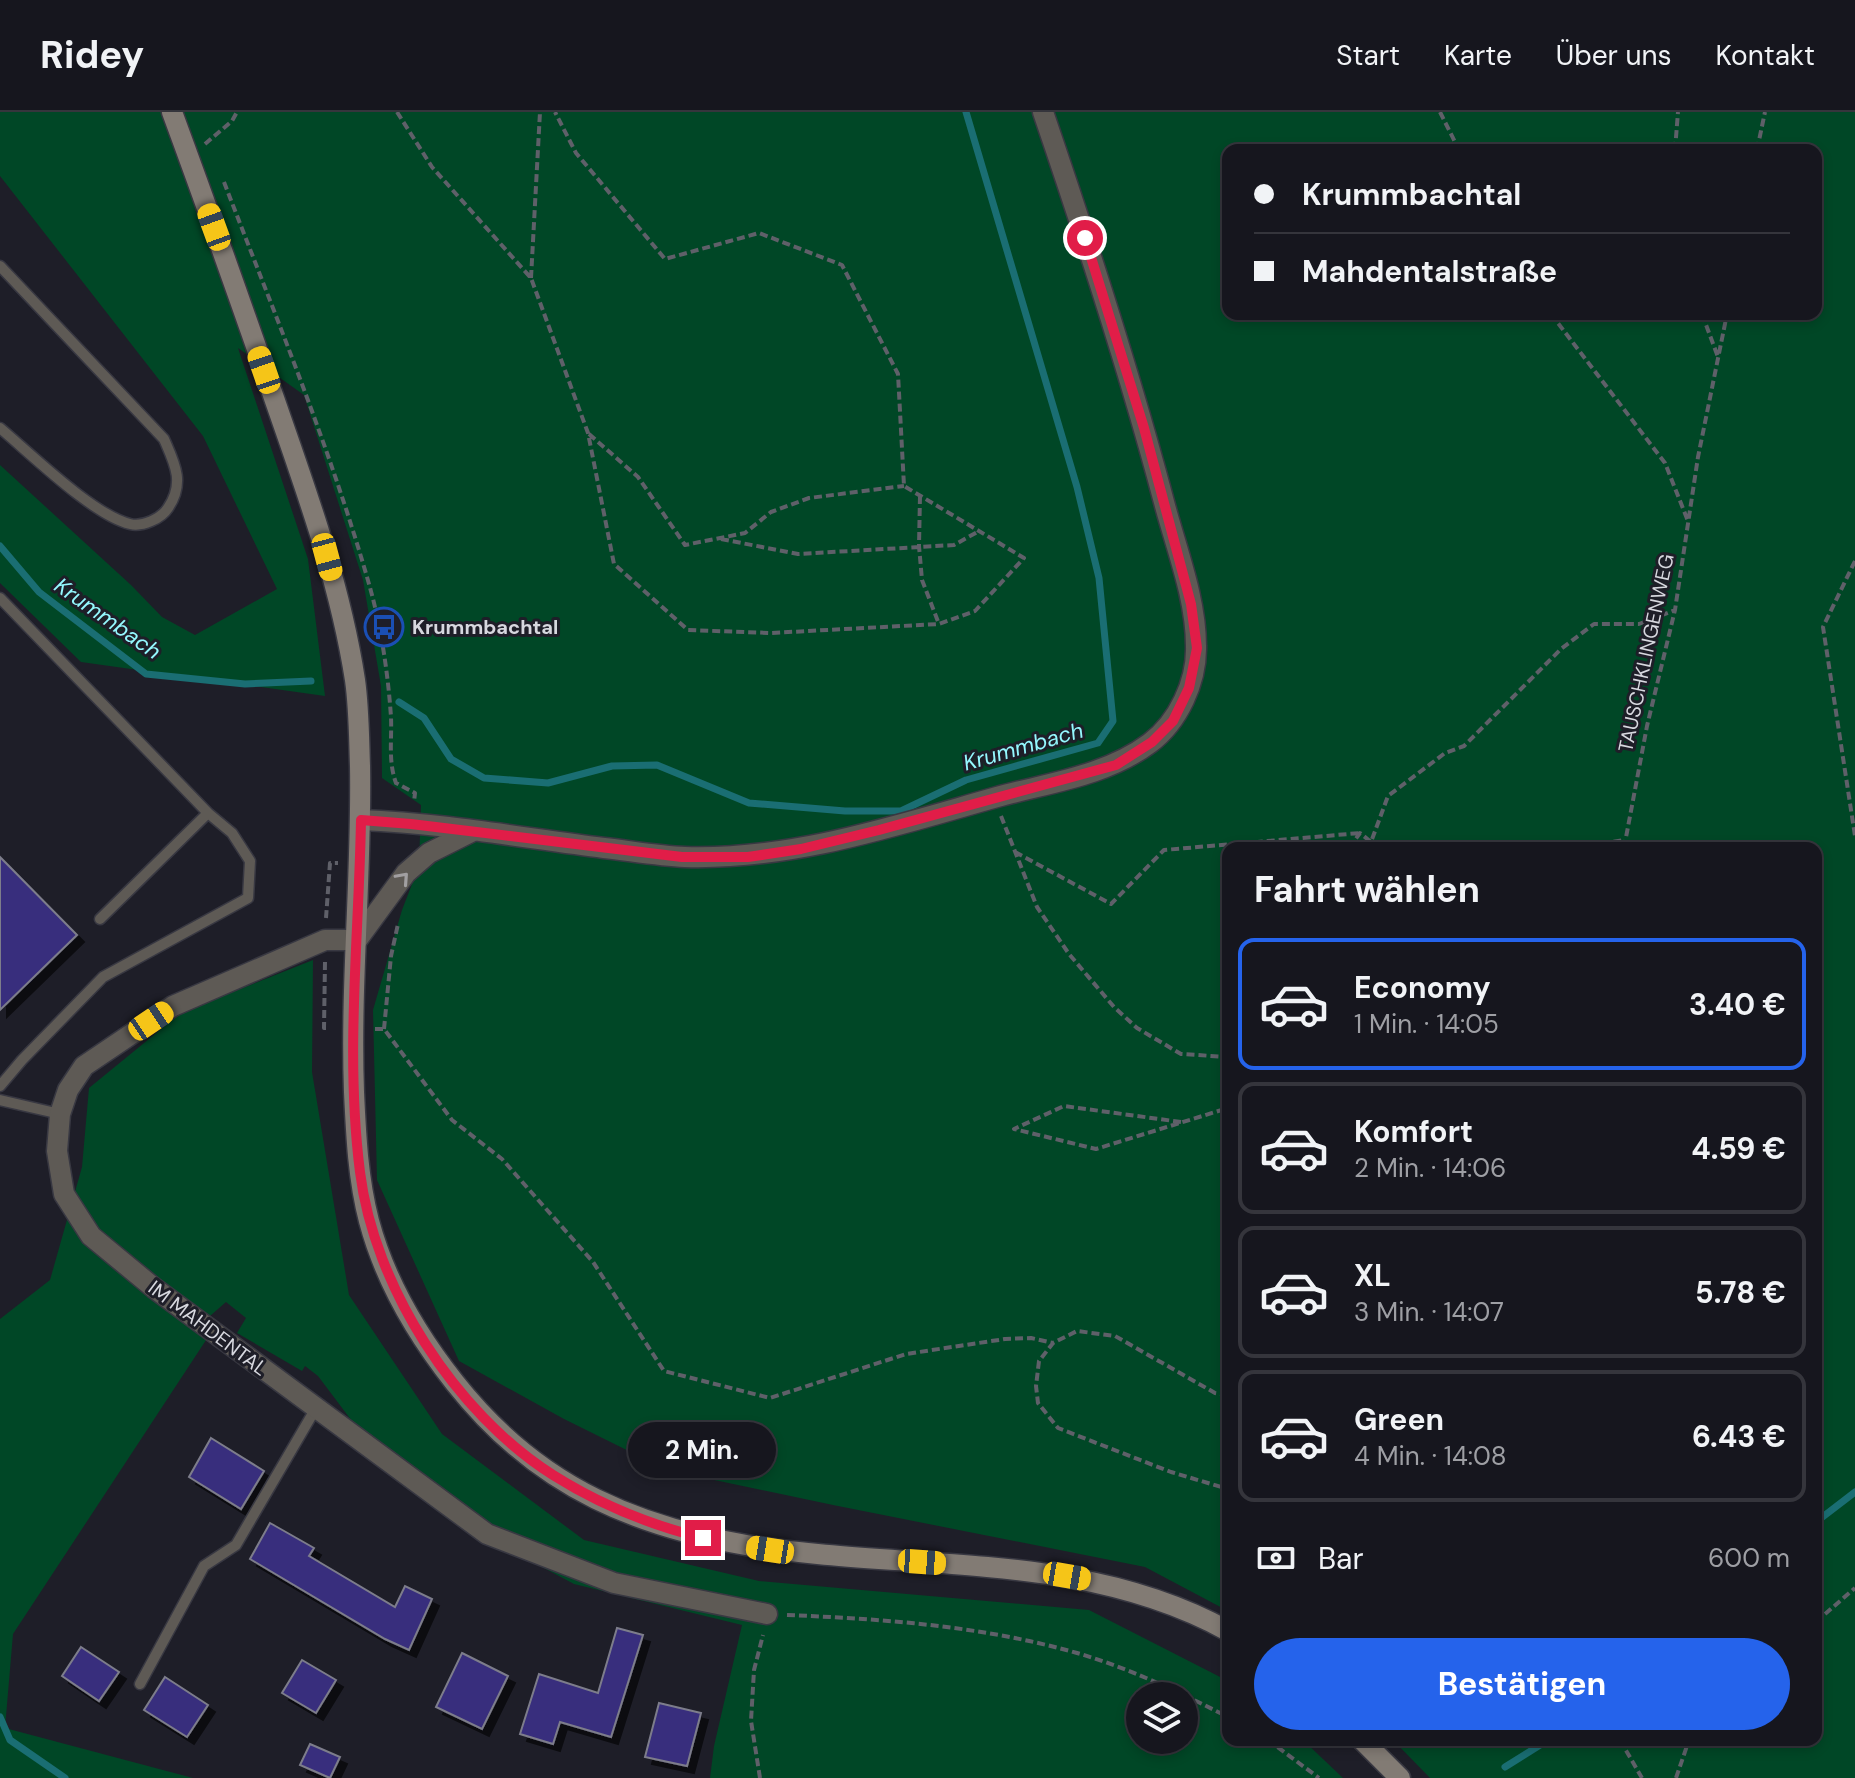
<!DOCTYPE html>
<html lang="de">
<meta charset="utf-8">
<style>
:root{--surface:#16161e;--page:#1f1f27;--text:#f1f3f6;--muted:#9e9fa4;--line:#35353c;--accent:#2563eb}
body{margin:0;font-family:"DM Sans",sans-serif;background:var(--page);color:var(--text);height:100vh;display:flex;flex-direction:column;font-size:30px;white-space:nowrap}
*{box-sizing:border-box;margin:0}
p{font-size:26px;color:var(--muted)}
.icon{flex:none;width:44px;height:44px;fill:none;stroke:currentColor;stroke-width:2;stroke-linecap:round;stroke-linejoin:round}
.map{position:relative;flex:1;overflow:hidden}
.panel{position:absolute;left:1222px;top:730px;width:600px;height:904px;display:flex;flex-direction:column;background:var(--surface);border-radius:16px;box-shadow:0 4px 12px #0003,0 0 0 2px var(--line)}
.panel>*{flex:none}
.top-card{position:absolute;left:1222px;top:32px;width:600px;height:176px;border-radius:16px;box-shadow:0 4px 12px #0003,0 0 0 2px var(--line);display:grid;align-content:center;height:176px;padding:0 32px;background:var(--surface)}
.controls{position:absolute;left:1126px;top:1570px;display:grid;gap:16px}
.controls a{display:grid;place-items:center;width:72px;height:72px;border-radius:50%;background:var(--surface);box-shadow:0 4px 12px #0003,0 0 0 2px var(--line);font-size:40px}
.end{position:absolute;width:36px;height:36px;margin:-18px;border:10px solid #e11d48;background:#fff;box-shadow:0 0 0 4px #fff}
.from{border-radius:50%}
.bubble{position:absolute;height:56px;border-radius:28px;background:var(--surface);box-shadow:0 4px 12px #0003,0 0 0 2px var(--line);font-size:26px;font-weight:700;line-height:56px;text-align:center}
.car{position:absolute;width:24px;height:48px;margin:-24px -12px;border-radius:10px;box-shadow:0 0 6px 2px #0007;background:linear-gradient(#f5c518 24%,#345 0 40%,#f5c518 0 76%,#345 0 86%,#f5c518 0)}
.top-card b{display:flex;align-items:center;gap:28px;height:76px;font-size:30px}
.top-card b+b{border-top:2px solid var(--line)}
.top-card i{width:20px;height:20px;background:var(--text)}
ul{padding:0;list-style:none}
li{display:flex;align-items:center;gap:24px;height:132px;margin:0 16px 12px;padding:0 16px;border:4px solid var(--line);border-radius:16px}
li div{flex:1}
li b{display:block;font-size:30px}
li em{font-style:normal;font-weight:700}
li.active{border-color:var(--accent)}
li>.icon{width:72px;height:72px;stroke-width:1.5}
h2{padding:0 32px;font-size:36px;line-height:96px}
.pay{display:flex;align-items:center;gap:20px;height:88px;padding:0 32px;font-size:30px}
.pay p{margin-inline-start:auto}
.cta{display:flex;gap:16px;margin-top:auto;padding:16px 32px}
.cta a{flex:1;height:92px;border-radius:48px;background:var(--accent);color:#fff;font-size:32px;font-weight:700;line-height:92px;text-align:center}
header{display:flex;align-items:center;gap:48px;box-sizing:border-box;height:112px;padding:0 40px;background:var(--surface);border-bottom:2px solid var(--line)}
header strong{font-size:38px}
nav{display:flex;gap:44px;margin-inline-start:auto;font-size:28px}
.map>svg:first-child{display:block}
.green{fill:#004726;fill-rule:evenodd}
.lines{fill:none;stroke-linecap:round;stroke-linejoin:round}
.stream{stroke:#1a6e73;stroke-width:7}
.building{fill:#382e7d;stroke:#7d7d8b;stroke-width:2;filter:url(#shadow)}
.lane-casing{stroke:#383842;stroke-width:13}
.street-casing{stroke:#383842;stroke-width:23}
.secondary-casing{stroke:#383842;stroke-width:23}
.path{stroke:#5f6069;stroke-width:4;stroke-dasharray:8 4;stroke-linecap:butt}
.lane{stroke:#5e5a55;stroke-width:10}
.street{stroke:#5e5a55;stroke-width:20}
.secondary{stroke:#827b74;stroke-width:20}
.oneway{stroke:#a19fa1}
.route{stroke:#e11d48;stroke-width:10}
.labels{text-anchor:middle;stroke-width:6;stroke-linejoin:round;paint-order:stroke}
.poi-label{font-size:20px;font-weight:bold;fill:#d7d8df;stroke:#1e1e28;text-anchor:start}
.street-label{font-size:20px;fill:#d7d8df;stroke:#1e1e28}
.water-label{font-size:22px;font-style:italic;fill:#94f8fe;stroke:#1e1e28}
</style>
<header>
<strong>Ridey</strong>
<nav><a>Start</a><a>Karte</a><a>Über uns</a><a>Kontakt</a></nav>
</header>
<div class="map">
<svg width="1855" height="1666" viewBox="0 0 1855 1666">
<defs>
<filter id="shadow"><feDropShadow dx="7" dy="7" stdDeviation="0" flood-color="#0009"/></filter>
</defs>
<rect width="100%" height="100%" fill="#1e1e28"/>
<path class="green" d="M0 0H1855V1666H1430L1393 1628H1816V736H1228V1499L1145 1455 833 1393 667 1358 564 1307 459 1249 377 1068 373 898 402 798 419 754 421 693 382 666 381 574 363 468 304 283 238 236 308 447 325 584 81 550 0 471V353L131 473 162 505 195 523 277 477 203 324 0 64ZM1228 38H1816V202H1228Z
M313 848 312 960 349 1183 442 1322 584 1428 759 1469 1089 1498 1228 1569V1628H1303L1343 1666H710L714 1634 742 1513 574 1472 465 1414 376 1341 318 1264 305 1254 302 1259 237 1221 246 1206 226 1190 202 1211 212 1219 13 1522 5 1616 193 1666H0V1207L50 1168 82 1055 89 976 182 900ZM1140 1584H1184V1628H1140Z"/>
<g class="lines">
<path class="stream" d="M0 434 39 480 146 562 245 572 311 569
M399 590 424 606 451 647 484 666 548 671 612 654 657 653 749 691 845 699H901L966 668 1098 631 1113 609 1099 466 1077 375 966 0
M1816 1410 1855 1380
M0 1605 10 1628 65 1666
M1505 1655 1548 1628"/>
</g>
<path class="building" d="M0 745 77 823 0 898Z
M211 1326 264 1359 241 1397 189 1365Z
M270 1411 314 1436 309 1444 395 1495 405 1474 432 1487 409 1538 385 1527 250 1447Z
M617 1516 643 1523 611 1625 560 1610 553 1632 520 1622 539 1562 598 1581Z
M81 1535 119 1560 99 1589 62 1564Z
M462 1541 508 1564 482 1617 436 1595Z
M302 1548 336 1568 316 1601 282 1581Z
M165 1565 208 1593 187 1625 144 1598Z
M659 1591 701 1601 687 1654 645 1645Z
M310 1632 340 1645 330 1666 300 1653Z"/>
<g class="lines">
<defs>
<path id="lane" d="M0 154 164 327C175 352 185 371 168 396 161 407 142 415 130 412 93 403 31 342 0 316
M0 486 208 701
M0 974 22 948 103 865 248 786 250 749 232 721 208 701 100 807
M0 988 60 1002
M140 1572 204 1454 236 1433 316 1296"/>
<path id="street" d="M361 708C442 711 524 726 604 736 631 739 658 744 685 745 793 748 894 714 997 685 1048 671 1106 664 1150 631 1178 610 1197 570 1196 534 1196 486 1176 436 1164 390 1129 258 1087 129 1043 0
M473 719 429 741 406 761 357 828H325L173 894 84 954 68 978 60 1002 57 1039 64 1082 91 1124 154 1176 487 1422 614 1471 767 1502"/>
<path id="secondary" d="M172 0C207 95 241 191 274 286 306 378 340 471 355 568 359 596 359 626 360 654 362 763 350 871 354 980 356 1023 358 1067 369 1109 385 1169 417 1223 455 1271 493 1319 541 1360 596 1387 795 1485 1032 1411 1228 1519
M1362 1628 1400 1666"/>
</defs>
<use href="#lane" class="lane-casing"/>
<use href="#street" class="street-casing"/>
<use href="#secondary" class="secondary-casing"/>
<path class="path" d="M397 0 432 55 531 166 588 321 614 452 688 518 771 521 939 512 975 499 1024 446 904 374 898 262 842 153 759 121 665 147 576 41 555 0
M1440 0 1459 38
M205 32 232 9 237 0
M1675 38 1678 0
M1757 38 1765 0
M224 70C275 203 330 335 369 472 381 514 388 561 391 605 392 628 388 649 396 671L415 681 414 690
M531 166 540 0
M1551 202 1665 351 1688 409
M1702 202 1718 245
M589 322 638 365 685 433 745 421 771 400 809 386 904 374
M920 384 919 434 922 468 939 512
M721 427 798 442 954 433 979 419
M1855 449 1823 515 1855 724
M1001 704 1037 795 1069 842 1114 895 1137 916 1181 942 1228 945
M1349 736 1360 721 1371 730 1388 684 1445 641 1464 634 1561 537 1594 512H1639L1675 498
M1372 736 1371 730 1456 736
M1578 736 1624 728
M1624 736 1647 614 1675 498 1698 345 1727 202
M1015 740 1111 792 1164 738 1360 721
M326 806 330 751H338
M325 850 324 916H330
M375 917H384L452 1008 502 1047 593 1150 664 1259 770 1286 906 1242 1005 1227 1031 1226 1053 1231
M384 917 391 844 398 812
M1181 1010 1064 994 1014 1017 1096 1037 1228 996
M1228 1283 1215 1281 1115 1224 1077 1219 1053 1231 1039 1249 1036 1274 1038 1291 1058 1316 1171 1360 1228 1377
M787 1503C884 1507 983 1514 1077 1541 1129 1556 1179 1580 1228 1605
M1816 1510 1855 1476
M1268 1628 1319 1666
M1620 1628 1642 1666
M760 1666 751 1609 754 1558 763 1523
M1676 1666 1689 1628"/>
<use href="#lane" class="lane"/>
<use href="#street" class="street"/>
<use href="#secondary" class="secondary"/>
</g>
<defs><path id="oneway-chevron" d="M-2-3.5L2.5 0L-2 3.5" fill="none" stroke-width="1.6" stroke-linecap="round" stroke-linejoin="round" transform="scale(2)"/></defs>
<use class="oneway" href="#oneway-chevron" transform="translate(403 766) rotate(-48)"/>
<g class="lines">
<path class="route" d="M703 1426C650 1413 599 1392 553 1363 455 1301 374 1174 360 1060 345 943 359 825 361 708L411 712 682 745H748L801 737 879 718 1116 653 1152 630 1173 609 1189 576 1197 536 1191 492 1144 316 1085 126"/>
</g>
<defs>
<symbol id="bus-ring" viewBox="-11 -11 22 22"><circle r="9.5" fill="#1e1e28" stroke="#1a4fb4" stroke-width="1.5"/><path d="M-5-6H5V4H4V6H2V4H-2V6H-4V4H-5ZM-3.5-4V0h7V-4ZM-3.5 1.2v1.5H-2V1.2ZM2 1.2v1.5H3.5V1.2Z" fill="#1a4fb4"/></symbol>
</defs>
<g fill-rule="evenodd">
<use href="#bus-ring" x="362" y="493" width="44" height="44"/>
</g>
<g class="labels">
<g class="poi-label">
<text x="412" y="522">Krummbachtal</text>
</g>
<g class="street-label">
<text transform="translate(1646 541) rotate(-78)" y="7">TAUSCHKLINGENWEG</text>
<text transform="translate(208 1216) rotate(37)" y="7">IM MAHDENTAL</text>
</g>
<g class="water-label">
<text transform="translate(108 506) rotate(35)" y="8">Krummbach</text>
<text transform="translate(1023 634) rotate(-16)" y="8">Krummbach</text>
</g>
</g>
</svg>
<div class="controls">
<a><svg class="icon" aria-label="layers" viewBox="0 0 24 24"><path d="M12 4l9 5-9 5-9-5zM3 14l9 5 9-5"/></svg></a>
</div>
<i class="end from" style="left:1085px;top:126px"></i>
<i class="end" style="left:703px;top:1426px"></i>
<div class="bubble" style="left:628px;top:1310px;width:148px">2 Min.</div>
<i class="car" style="left:214px;top:115px;rotate:340deg"></i>
<i class="car" style="left:264px;top:258px;rotate:341deg"></i>
<i class="car" style="left:327px;top:445px;rotate:165deg"></i>
<i class="car" style="left:151px;top:909px;rotate:56deg"></i>
<i class="car" style="left:770px;top:1438px;rotate:279deg"></i>
<i class="car" style="left:922px;top:1450px;rotate:94deg"></i>
<i class="car" style="left:1067px;top:1464px;rotate:100deg"></i>
<div class="top-card">
<b><i class="from"></i>Krummbachtal</b>
<b><i></i>Mahdentalstraße</b>
</div>
<section class="panel">
<h2>Fahrt wählen</h2>
<ul>
<li class="active"><svg class="icon" aria-label="car" viewBox="0 0 24 24"><path d="M5 17H2v-5l4-1 3-4h7l3 4 3 1v5h-3M9 17h6M6 11h13"/><circle cx="7" cy="17" r="2"/><circle cx="17" cy="17" r="2"/></svg><div><b>Economy</b><p>1 Min. · 14:05</p></div><em>3.40 €</em></li>
<li><svg class="icon" aria-label="car" viewBox="0 0 24 24"><path d="M5 17H2v-5l4-1 3-4h7l3 4 3 1v5h-3M9 17h6M6 11h13"/><circle cx="7" cy="17" r="2"/><circle cx="17" cy="17" r="2"/></svg><div><b>Komfort</b><p>2 Min. · 14:06</p></div><em>4.59 €</em></li>
<li><svg class="icon" aria-label="car" viewBox="0 0 24 24"><path d="M5 17H2v-5l4-1 3-4h7l3 4 3 1v5h-3M9 17h6M6 11h13"/><circle cx="7" cy="17" r="2"/><circle cx="17" cy="17" r="2"/></svg><div><b>XL</b><p>3 Min. · 14:07</p></div><em>5.78 €</em></li>
<li><svg class="icon" aria-label="car" viewBox="0 0 24 24"><path d="M5 17H2v-5l4-1 3-4h7l3 4 3 1v5h-3M9 17h6M6 11h13"/><circle cx="7" cy="17" r="2"/><circle cx="17" cy="17" r="2"/></svg><div><b>Green</b><p>4 Min. · 14:08</p></div><em>6.43 €</em></li>
</ul>
<div class="pay"><svg class="icon" aria-label="cash" viewBox="0 0 24 24"><path d="M3 7h18v10H3z"/><circle cx="12" cy="12" r="2"/></svg>Bar<p>600 m</p></div>
<div class="cta"><a>Bestätigen</a></div>
</section>
</div>
